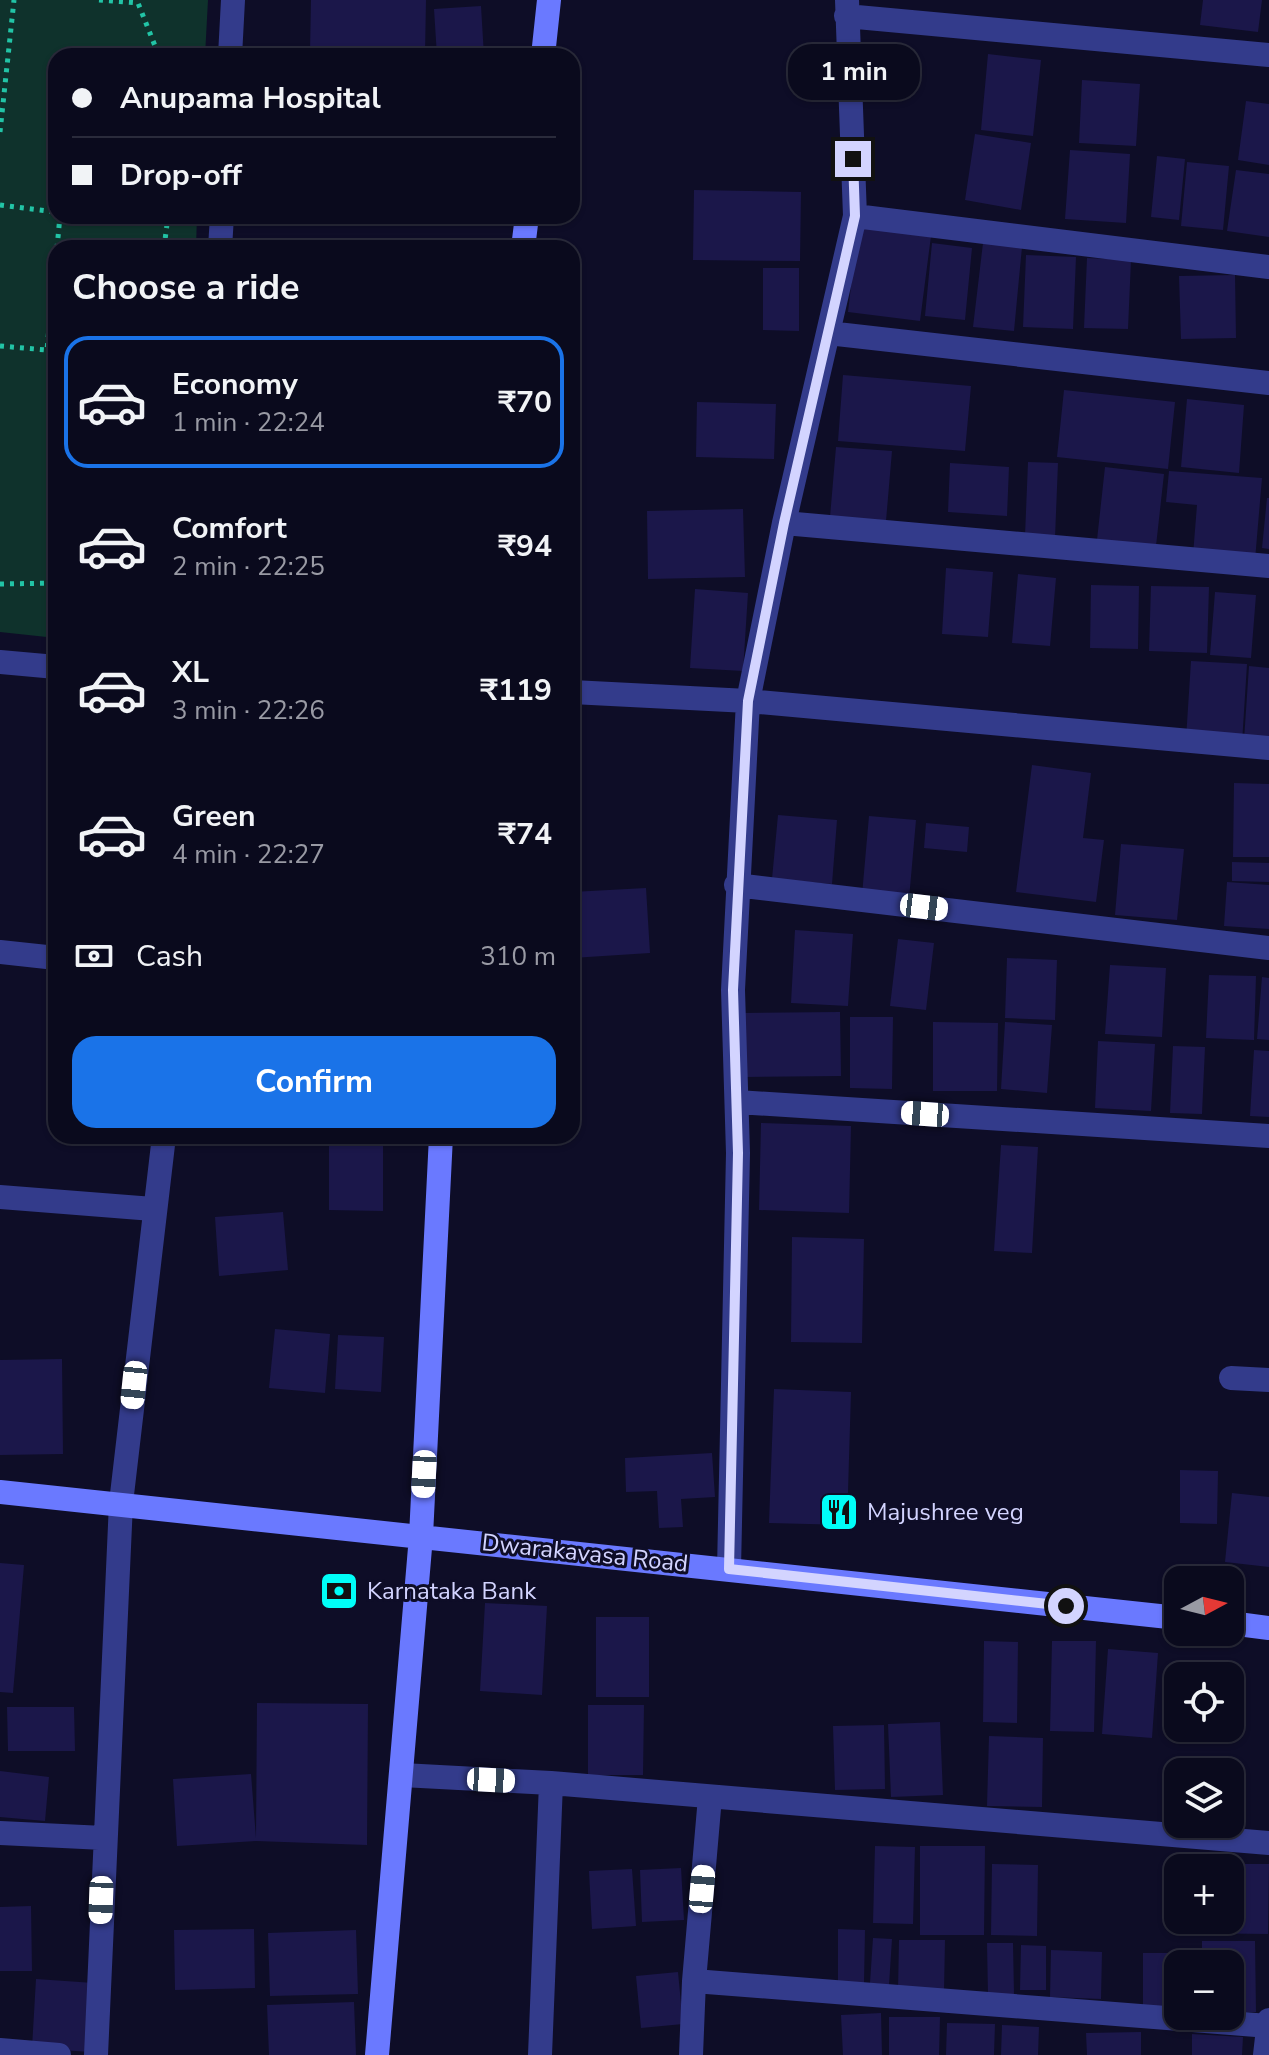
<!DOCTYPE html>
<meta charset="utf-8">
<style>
:root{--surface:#0a0a1d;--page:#18182a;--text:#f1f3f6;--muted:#999aa4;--line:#2a2b3b;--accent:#1a73e8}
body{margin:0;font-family:"Nunito Sans",sans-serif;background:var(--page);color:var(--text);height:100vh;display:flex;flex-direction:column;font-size:30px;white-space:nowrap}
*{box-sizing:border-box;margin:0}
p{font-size:26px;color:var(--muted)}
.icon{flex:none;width:44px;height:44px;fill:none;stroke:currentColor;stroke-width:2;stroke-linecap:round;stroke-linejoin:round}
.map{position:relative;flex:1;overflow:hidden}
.sheet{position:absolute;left:48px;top:240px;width:532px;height:904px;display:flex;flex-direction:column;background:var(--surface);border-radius:24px;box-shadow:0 2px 6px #0004,0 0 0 2px var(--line)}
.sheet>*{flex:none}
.banner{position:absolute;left:48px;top:48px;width:532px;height:176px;border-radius:24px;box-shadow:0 2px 6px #0004,0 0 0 2px var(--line);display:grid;align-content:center;height:176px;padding:0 24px;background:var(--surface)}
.needle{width:52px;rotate:83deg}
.fabs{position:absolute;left:1164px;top:1566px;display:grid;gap:16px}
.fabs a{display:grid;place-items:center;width:80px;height:80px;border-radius:16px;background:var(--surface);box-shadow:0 2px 6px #0004,0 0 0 2px var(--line);font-size:40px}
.end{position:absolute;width:36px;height:36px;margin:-18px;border:10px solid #d3d4ff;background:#111;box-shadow:0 0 0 4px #111}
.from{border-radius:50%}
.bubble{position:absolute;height:56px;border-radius:24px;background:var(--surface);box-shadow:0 2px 6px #0004,0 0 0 2px var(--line);font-size:26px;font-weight:700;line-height:56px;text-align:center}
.car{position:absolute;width:24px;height:48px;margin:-24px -12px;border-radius:10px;box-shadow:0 0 6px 2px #0007;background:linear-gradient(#fff 24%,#345 0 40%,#fff 0 76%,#345 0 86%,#fff 0)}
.banner b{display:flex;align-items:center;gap:28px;height:76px;font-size:30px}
.banner b+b{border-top:2px solid var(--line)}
.banner i{width:20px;height:20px;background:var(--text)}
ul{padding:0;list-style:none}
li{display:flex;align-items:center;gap:24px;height:132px;margin:0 16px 12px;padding:0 8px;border:4px solid transparent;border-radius:24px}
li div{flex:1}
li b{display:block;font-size:30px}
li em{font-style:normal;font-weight:700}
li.current{border-color:var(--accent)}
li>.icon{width:72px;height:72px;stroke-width:1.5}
h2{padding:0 24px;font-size:36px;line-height:96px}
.pay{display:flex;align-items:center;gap:20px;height:88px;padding:0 24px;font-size:30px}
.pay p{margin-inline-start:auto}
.cta{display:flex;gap:16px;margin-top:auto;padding:16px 24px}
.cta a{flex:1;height:92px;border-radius:24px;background:var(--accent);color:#fff;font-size:32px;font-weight:700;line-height:92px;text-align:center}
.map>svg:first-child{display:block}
.green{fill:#0f322c}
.building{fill:#1b174a}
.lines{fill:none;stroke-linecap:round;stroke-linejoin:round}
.path{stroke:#22c4a6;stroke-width:5;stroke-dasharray:4 6;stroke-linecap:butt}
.street{stroke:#333b8b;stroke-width:24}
.secondary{stroke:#6a79ff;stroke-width:24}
.route{stroke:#d3d4ff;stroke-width:10}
.labels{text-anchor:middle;stroke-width:6;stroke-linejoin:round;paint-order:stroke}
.poi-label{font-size:24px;fill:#d3d4ff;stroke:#0e0d27;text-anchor:start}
.street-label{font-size:24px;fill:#d3d4ff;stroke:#0e0d27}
</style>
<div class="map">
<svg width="1269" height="2055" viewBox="0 0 1269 2055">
<rect width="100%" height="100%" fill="#0e0d27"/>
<path class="green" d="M0 0H208L205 56H56V216H197L196 248H56V638L0 632Z"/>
<path class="building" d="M311 0H426L425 54 310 52Z
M1203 0H1262L1258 32 1200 25Z
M481 6 484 56H437L434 9Z
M988 54 1041 60 1033 136 981 130Z
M1082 80 1140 84 1136 146 1079 143Z
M1246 101 1269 104V165L1238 160Z
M975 134 1031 143 1021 210 965 200Z
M1070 150 1130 154 1126 223 1065 219Z
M1157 156 1185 159 1179 220 1151 217Z
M1187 162 1229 166 1223 230 1181 226Z
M1236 170 1269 174V237L1227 231Z
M694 190 801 192 800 261 693 260Z
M858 227 931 236 920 321 848 312Z
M932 243 972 248 965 320 925 316Z
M983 243 1022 247 1014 331 973 327Z
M1026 255 1076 257 1073 329 1023 327Z
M1087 258 1131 260 1128 329 1084 328Z
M763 268H799V331L763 330Z
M1235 275 1236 338 1181 339 1179 276Z
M843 375 971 386 965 451 838 441Z
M1064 390 1175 402 1168 469 1057 457Z
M1187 399 1244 405 1239 473 1181 467Z
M697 402 776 404 774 459 696 457Z
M836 447 892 451 886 521 830 517Z
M1028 462 1058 463 1055 538 1025 536Z
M950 463 1009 467 1007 516 948 512Z
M1105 467 1164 474 1156 546 1097 540Z
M1169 471 1262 478 1255 560 1193 555 1197 505 1166 502Z
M1267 498H1269V549L1262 548Z
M743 509 745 577 648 579 647 511Z
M946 568 993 572 988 637 942 634Z
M1018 574 1056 578 1050 646 1012 643Z
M1091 585 1139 586 1138 649 1090 648Z
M1151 586 1209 587 1207 653 1149 651Z
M695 589 748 593 743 671 690 668Z
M1215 592 1256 595 1251 658 1210 655Z
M1191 661 1247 664 1242 743 1186 739Z
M1249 666 1269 668V741L1244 740Z
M1032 765 1091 773 1083 838 1104 840 1096 902 1016 892Z
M1234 783 1269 784V857H1233Z
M778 815 837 820 832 884 772 879Z
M869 816 916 820 909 899 862 895Z
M926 823 969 827 967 852 924 848Z
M1121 844 1184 849 1177 920 1115 915Z
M1232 862 1269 863V882L1232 881Z
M1227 882 1269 885V929L1224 926Z
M646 888 650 953 572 958V892Z
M795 930 853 934 848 1006 791 1003Z
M898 939 934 943 926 1010 890 1006Z
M1007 958 1057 960 1055 1020 1005 1018Z
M1110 965 1166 968 1162 1037 1105 1034Z
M1209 975 1256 976 1254 1040 1206 1038Z
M1262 977 1269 978V1040L1257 1039Z
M840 1012 841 1076 744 1077 743 1013Z
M850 1017H893L892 1089 850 1088Z
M933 1022 998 1023 997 1091H933Z
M1005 1022 1052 1025 1047 1093 1001 1089Z
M1098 1041 1155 1044 1151 1111 1095 1108Z
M1173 1046 1205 1047 1202 1114 1170 1113Z
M1254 1050 1269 1051V1117L1250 1116Z
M761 1123 851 1126 849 1213 759 1210Z
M329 1144H383V1211L329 1210Z
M1001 1145 1038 1147 1032 1253 994 1251Z
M283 1212 288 1270 219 1276 215 1217Z
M792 1237 864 1239 862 1343 791 1342Z
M275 1329 330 1334 325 1393 269 1388Z
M338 1335 384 1337 381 1392 335 1389Z
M62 1359 63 1454 0 1455V1360Z
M774 1389 851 1392 847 1525 769 1523Z
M712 1453 715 1497 681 1499 683 1527 659 1528 657 1491 626 1492 625 1458Z
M1180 1470 1218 1471 1217 1524 1180 1523Z
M1232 1493 1269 1497V1567L1225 1562Z
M0 1563 24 1565 13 1693 0 1692Z
M485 1603 547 1606 542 1695 480 1691Z
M596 1617H649V1697H596Z
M984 1641 1018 1642 1017 1723 983 1722Z
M1052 1641H1096L1094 1732 1050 1731Z
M1108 1649 1158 1653 1152 1738 1102 1734Z
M257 1703 368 1704 367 1845 256 1841 177 1846 173 1779 251 1774 256 1838Z
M588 1705H644L643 1775H588Z
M7 1707H74L75 1751H8Z
M940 1722 943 1795 891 1797 888 1724Z
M884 1725 885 1789 835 1790 833 1726Z
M989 1736 1043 1738 1042 1807 987 1806Z
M0 1771 49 1777 45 1821 0 1817Z
M875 1846 915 1847 913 1924 873 1923Z
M920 1846H985L984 1935H920Z
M992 1864 1038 1865 1037 1936 991 1935Z
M1187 1864H1269L1268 1934 1187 1933V1920H1230V1868H1187Z
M681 1868 684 1920 642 1922 640 1870Z
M632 1869 636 1926 592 1929 589 1871Z
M31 1906 32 1971H0V1907Z
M254 1929 255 1988 175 1990 174 1930Z
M838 1929 865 1930 864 1983 838 1982Z
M356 1930 358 1994 270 1996 268 1933Z
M873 1938 892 1939 889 1985 870 1983Z
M899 1940H945L944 1991H898Z
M1202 1941H1255L1256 2012H1230V1964H1202Z
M987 1943H1013L1014 1994 988 1995Z
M1021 1945 1046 1946V1990H1020Z
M1051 1950 1102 1952 1101 1999 1050 1997Z
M1143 1953H1195V1964H1178V2008H1143Z
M678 1972 683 2024 641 2028 636 1976Z
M36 1979 94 1983 90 2052 32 2048Z
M354 2002 356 2055H269L267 2005Z
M881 2013 882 2055H843L841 2015Z
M889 2017H940L939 2055H889Z
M947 2023 995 2024 994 2055H946Z
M1002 2025 1039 2027 1038 2055H1001Z
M1141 2032V2055H1087L1086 2033Z
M1192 2034 1243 2037 1242 2055H1192Z"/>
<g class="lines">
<path class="path" d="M99 0 138 3 159 56
M0 132 14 0
M0 205 56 212
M57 248 60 216
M164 248 168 216
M56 282H53L56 254
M0 346 47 350 53 282
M0 584 56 583"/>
<path class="street" d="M846 16 1269 55
M230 56 233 0
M855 216 1269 267
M220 248 222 216
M828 333 1269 383
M784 523 1269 566
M0 662 56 667
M572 692 748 701 1269 748
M736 885 1269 948
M0 952 56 958
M737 1102 1269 1136
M0 1197 153 1209
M1231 1378 1269 1380
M729 1569 738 1153 733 990 748 701 784 523 855 216 847 0
M402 1775 551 1783 1269 1843
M0 1833 104 1838
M694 1981 1269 2026
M0 2050 59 2055
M96 2055 121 1503 164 1136
M540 2055 551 1783
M691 2055 694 1981 710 1797
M1265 2055 1269 2020"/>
<path class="secondary" d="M543 56 549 0
M523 248 527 216
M0 1492 1178 1618
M1230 1623 1269 1628
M377 2055 421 1536 441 1136"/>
</g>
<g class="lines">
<path class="route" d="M853 159 855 216 784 523 748 701 733 990 738 1153 729 1569 1066 1606"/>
</g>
<defs>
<symbol id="restaurant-square" viewBox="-11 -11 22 22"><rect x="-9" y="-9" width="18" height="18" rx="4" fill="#00fef8" stroke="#0e0d27"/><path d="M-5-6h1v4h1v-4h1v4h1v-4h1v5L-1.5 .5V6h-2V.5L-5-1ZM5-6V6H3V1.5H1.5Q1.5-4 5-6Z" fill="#111"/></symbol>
<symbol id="bank-square" viewBox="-11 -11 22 22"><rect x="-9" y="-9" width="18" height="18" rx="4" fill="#00fef8" stroke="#0e0d27"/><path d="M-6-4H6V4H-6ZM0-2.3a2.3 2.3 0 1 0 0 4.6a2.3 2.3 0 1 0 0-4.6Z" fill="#111"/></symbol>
</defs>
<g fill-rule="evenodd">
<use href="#restaurant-square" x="817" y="1490" width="44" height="44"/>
<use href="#bank-square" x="317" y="1569" width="44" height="44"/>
</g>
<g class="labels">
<g class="poi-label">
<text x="867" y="1520">Majushree veg</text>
<text x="367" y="1599">Karnataka Bank</text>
</g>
<g class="street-label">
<text transform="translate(585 1553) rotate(6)" y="8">Dwarakavasa Road</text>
</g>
</g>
</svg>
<div class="fabs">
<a><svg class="needle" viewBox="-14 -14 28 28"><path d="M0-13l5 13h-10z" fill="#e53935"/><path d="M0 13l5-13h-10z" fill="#999aa4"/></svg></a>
<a><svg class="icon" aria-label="locate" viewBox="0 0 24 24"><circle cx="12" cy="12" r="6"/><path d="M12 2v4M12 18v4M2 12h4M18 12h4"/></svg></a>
<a><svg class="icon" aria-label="layers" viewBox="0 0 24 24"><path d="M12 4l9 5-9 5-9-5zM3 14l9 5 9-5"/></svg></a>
<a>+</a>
<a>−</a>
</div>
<i class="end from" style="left:1066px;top:1606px"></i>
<i class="end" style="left:853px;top:159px"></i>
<div class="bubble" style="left:788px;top:44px;width:132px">1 min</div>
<i class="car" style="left:924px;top:907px;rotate:97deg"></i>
<i class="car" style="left:925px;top:1114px;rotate:274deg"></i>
<i class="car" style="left:134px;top:1385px;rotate:186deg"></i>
<i class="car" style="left:424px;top:1474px;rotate:183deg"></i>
<i class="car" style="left:491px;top:1780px;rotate:93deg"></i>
<i class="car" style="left:702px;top:1889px;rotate:5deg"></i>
<i class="car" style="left:101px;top:1900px;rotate:182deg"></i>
<div class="banner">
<b><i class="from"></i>Anupama Hospital</b>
<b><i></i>Drop-off</b>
</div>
<section class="sheet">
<h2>Choose a ride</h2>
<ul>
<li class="current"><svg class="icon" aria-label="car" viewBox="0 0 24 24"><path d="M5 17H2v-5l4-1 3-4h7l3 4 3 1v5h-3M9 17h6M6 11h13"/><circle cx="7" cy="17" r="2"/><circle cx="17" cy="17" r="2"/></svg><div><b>Economy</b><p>1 min · 22:24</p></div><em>₹70</em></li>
<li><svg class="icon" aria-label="car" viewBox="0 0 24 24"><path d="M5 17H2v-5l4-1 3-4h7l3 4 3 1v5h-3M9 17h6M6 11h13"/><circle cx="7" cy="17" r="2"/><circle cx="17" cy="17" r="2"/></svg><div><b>Comfort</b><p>2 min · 22:25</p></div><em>₹94</em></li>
<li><svg class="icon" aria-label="car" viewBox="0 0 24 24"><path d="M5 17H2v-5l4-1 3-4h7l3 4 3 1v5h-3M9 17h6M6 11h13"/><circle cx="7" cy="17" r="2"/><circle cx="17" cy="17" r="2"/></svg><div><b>XL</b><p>3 min · 22:26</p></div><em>₹119</em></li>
<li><svg class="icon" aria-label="car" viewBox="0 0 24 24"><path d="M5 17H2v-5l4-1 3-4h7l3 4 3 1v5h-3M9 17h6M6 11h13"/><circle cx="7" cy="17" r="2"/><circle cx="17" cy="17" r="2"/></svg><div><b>Green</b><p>4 min · 22:27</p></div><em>₹74</em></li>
</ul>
<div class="pay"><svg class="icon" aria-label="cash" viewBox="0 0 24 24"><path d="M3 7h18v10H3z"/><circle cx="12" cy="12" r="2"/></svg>Cash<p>310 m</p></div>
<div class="cta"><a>Confirm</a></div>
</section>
</div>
